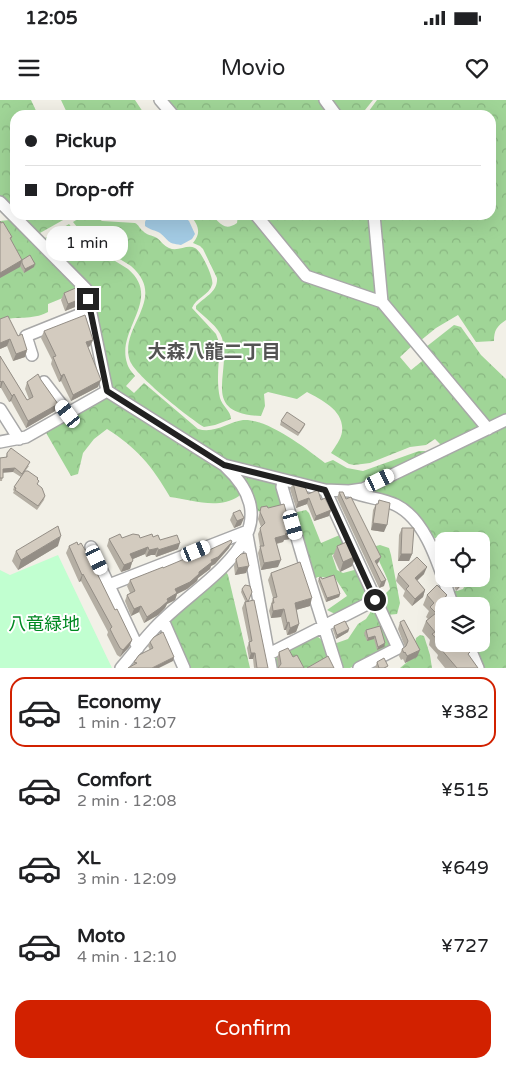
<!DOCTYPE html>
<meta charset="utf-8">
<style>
:root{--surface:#fff;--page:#f6f6f6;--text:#202124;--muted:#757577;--line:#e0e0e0;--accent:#d22100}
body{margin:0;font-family:"Varela Round","Noto Sans JP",sans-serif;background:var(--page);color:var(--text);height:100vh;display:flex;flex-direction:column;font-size:19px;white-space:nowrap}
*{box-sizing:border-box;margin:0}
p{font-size:16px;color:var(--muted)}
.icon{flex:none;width:28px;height:28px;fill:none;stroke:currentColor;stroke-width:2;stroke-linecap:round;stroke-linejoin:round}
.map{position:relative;height:568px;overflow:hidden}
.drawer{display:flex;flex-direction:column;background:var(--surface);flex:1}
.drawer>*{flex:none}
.guide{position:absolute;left:10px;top:10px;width:486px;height:110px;border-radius:15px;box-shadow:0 5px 20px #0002;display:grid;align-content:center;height:110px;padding:0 15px;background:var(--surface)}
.buttons{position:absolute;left:435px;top:432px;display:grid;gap:10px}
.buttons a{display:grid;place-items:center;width:55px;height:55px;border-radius:10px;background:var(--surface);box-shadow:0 5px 20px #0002;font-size:25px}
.end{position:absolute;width:22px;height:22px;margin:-11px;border:6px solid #212121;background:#fff;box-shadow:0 0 0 2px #fff}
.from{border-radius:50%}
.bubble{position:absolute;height:35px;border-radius:15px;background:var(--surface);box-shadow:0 5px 20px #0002;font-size:16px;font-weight:600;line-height:35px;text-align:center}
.car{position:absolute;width:15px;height:30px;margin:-15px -8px;border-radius:6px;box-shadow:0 0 4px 1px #0007;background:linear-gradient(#fff 24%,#345 0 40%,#fff 0 76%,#345 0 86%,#fff 0)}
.guide b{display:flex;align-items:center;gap:18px;height:48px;font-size:19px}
.guide b+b{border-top:1px solid var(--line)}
.guide i{width:12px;height:12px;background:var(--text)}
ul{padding:9px 0 0;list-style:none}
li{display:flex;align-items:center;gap:15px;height:70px;margin:0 10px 8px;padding:0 5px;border:2px solid transparent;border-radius:15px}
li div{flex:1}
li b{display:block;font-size:19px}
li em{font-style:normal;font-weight:600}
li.selected{border-color:var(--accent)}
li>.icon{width:45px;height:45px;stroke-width:1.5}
.cta{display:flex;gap:10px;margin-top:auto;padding:10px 15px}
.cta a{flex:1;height:58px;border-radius:15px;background:var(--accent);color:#fff;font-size:20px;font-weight:600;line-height:58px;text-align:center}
.status{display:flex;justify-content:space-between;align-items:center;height:35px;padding:0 25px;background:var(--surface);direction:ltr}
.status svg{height:14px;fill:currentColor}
header{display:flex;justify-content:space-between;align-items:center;height:65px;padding:0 15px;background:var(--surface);font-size:22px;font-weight:600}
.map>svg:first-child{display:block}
.forest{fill:url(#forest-crowns)}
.park{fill:#c1ffd0}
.water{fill:#a3cbe4}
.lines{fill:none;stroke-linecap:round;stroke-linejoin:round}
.street-casing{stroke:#a8a8a8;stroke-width:14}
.street{stroke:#fff;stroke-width:11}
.wall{fill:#b5afa4}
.shaded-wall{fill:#948e86}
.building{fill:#d3cbbf;stroke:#948e86}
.route{stroke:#212121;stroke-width:6}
.labels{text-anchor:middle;stroke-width:4;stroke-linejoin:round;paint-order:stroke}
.park-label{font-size:18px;fill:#018821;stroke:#fff}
.neighbourhood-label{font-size:19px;font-weight:bold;fill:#545454;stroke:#fff}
</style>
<div class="status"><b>12:05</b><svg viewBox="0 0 49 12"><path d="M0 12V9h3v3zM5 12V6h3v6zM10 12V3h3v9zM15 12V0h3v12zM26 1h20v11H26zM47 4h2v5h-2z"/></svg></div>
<header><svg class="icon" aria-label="menu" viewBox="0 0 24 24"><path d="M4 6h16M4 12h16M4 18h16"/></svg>Movio<svg class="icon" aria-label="heart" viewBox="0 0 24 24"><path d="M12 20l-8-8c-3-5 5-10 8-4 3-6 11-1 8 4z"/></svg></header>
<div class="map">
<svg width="506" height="568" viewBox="0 0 506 568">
<defs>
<pattern id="forest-crowns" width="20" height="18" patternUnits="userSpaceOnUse" patternTransform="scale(1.25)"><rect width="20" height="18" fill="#a0d597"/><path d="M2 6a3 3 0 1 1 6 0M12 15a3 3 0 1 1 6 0" fill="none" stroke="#8ab782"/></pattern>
</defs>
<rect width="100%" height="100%" fill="#f2f0e7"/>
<path class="forest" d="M0 0H31L38 15H15V111L0 96Z
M61 0H135L143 12 155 15H68Z
M166 0H320L331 15H178Z
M328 0H373L361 15H339Z
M377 0H506V220C497 226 494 230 494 241L476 242 458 215 436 228 420 241 387 203 377 115H491V15H366Z
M19 115H72L40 133 37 132Z
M84 115H94L102 121 135 123C139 125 139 128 143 131 146 135 152 135 157 138 161 141 164 146 169 148 178 152 187 144 195 148 201 150 215 180 212 185 209 195 196 198 192 208L216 234 220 245C219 262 216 281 220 298 222 306 231 311 231 319L215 325 204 327C189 318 136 276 130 261 118 227 169 199 131 166L86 138 73 122Z
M190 115C195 115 202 114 207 115 220 117 221 134 237 123L238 115H252L305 179 379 205 414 244 400 257 411 270 426 258 480 323 478 330 443 347 435 339 426 345 410 347 370 363 354 365 349 364 331 353C335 347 341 339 342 332 345 311 322 300 307 292L297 299 268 292 264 294 265 306 261 316C199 313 232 275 222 238 219 227 204 217 196 209V206C204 197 218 192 217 178L203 149 200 146 193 143C202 132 198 125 190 115Z
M261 115H372L378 193 373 195 307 171Z
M9 120 80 191 48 204V212C31 221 17 215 0 221V121Z
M69 124 83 141 128 169C163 199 116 229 127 263 128 268 132 272 135 276L126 286 134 293 144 283 198 329C215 334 228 322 243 320 267 318 307 349 325 363L333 360 347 368 363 371 419 351H425L427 354 364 384 351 387 333 386 228 361 210 353 111 289 91 189 44 140 45 138Z
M454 225 461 227 481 255 506 279V317L488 323 426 247Z
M108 297 224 369 239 389V396C218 410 193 400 170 397 152 366 137 348 107 329L94 339 83 353 78 374 71 376 45 331Z
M506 324V568H480L471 544H481V506H457L452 490 457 491 463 489 466 483 471 479H481V441H447L431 437 421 424 368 395 372 389Z
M251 375C272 380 285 383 280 408L254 412 252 399 243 378Z
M306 410 309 413 321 443 342 434 348 447 332 455 337 470 343 473 358 469 370 498 337 515 327 510 347 496 335 478 318 477 312 480 293 413Z
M380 445 389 448 391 455 400 503 397 514 387 515 381 501 385 494 390 489C388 474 375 460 376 446Z
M225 470 228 475 250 568H186L167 522Z
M374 503 394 547 350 568H340L331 545 348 539 358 524 366 519 370 513V507Z
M420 535 424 536 430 555 432 568H400L412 558 416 538Z
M317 536 324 542 330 557 307 568H303L294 560 276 568 275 558 283 552Z"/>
<path class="park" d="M58 455 112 568H0V470L10 475Z"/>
<path class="water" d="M148 115H182L189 121 195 134 192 139 181 145C166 143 170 141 160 133 155 130 150 130 145 126V122Z"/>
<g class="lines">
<defs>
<path id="street" d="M160 0 173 15
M325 0 336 15
M0 102 86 189 107 291 224 365 325 390 349 391 363 389 506 320
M256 115 306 176 382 202 488 329
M374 115 382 202
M32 255 26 236 91 210
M44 282 68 313
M0 309 19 339
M0 342 26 337 107 291
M283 380 282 387 310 482 337 568
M325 390 398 548 359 568
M352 392C366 398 382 398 396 405 429 421 441 474 453 506
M247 435 271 568
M91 447 138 548
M109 485 248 431
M163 520 184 568
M468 544 478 568
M269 554 375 500
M121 568C135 552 148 533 164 519 207 477 295 431 225 366"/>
</defs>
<use href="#street" class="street-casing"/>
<use href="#street" class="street"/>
</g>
<path class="wall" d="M0 121 12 137 11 140 22 160 34 167 24 173 20 166 0 178Z
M64 193 80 205 65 211 61 200Z
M0 219 18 236 27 250 25 257 13 261 7 246 0 249Z
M44 231 93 240 90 246 88 247 98 287 71 301 61 281 59 282 51 264 52 260 41 238Z
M0 256 27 300 29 299 25 289 27 282 41 280 58 304 55 311 26 328 11 301 9 302 1 288H0Z
M281 321 305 324 304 327 298 336 280 325Z
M7 353 29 366 21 377 13 372H3L2 381H0V358L6 357Z
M37 379V385L45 396 44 400 37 410 13 393 14 391 13 390 14 387Z
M293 383 308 394 321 400 331 410 329 416 314 421 307 404 296 408 290 389Z
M339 392 346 399 381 457 378 463 377 464 384 486 379 488 337 398Z
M379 400 384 432 371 430 373 410 376 404H378Z
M261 407 268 408 290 439 284 440 283 442 277 444 278 467 261 470 258 453 260 447 258 434 261 427 258 419Z
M233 413 241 425 234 428 230 420Z
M402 428 412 454 409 461H398L399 435Z
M153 437 178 449 156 457 155 455H151L146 457 145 454 133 459V460L130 469 121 472 107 446 109 439 140 438Z
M58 446 18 470 12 461 16 451Z
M69 446 115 510 132 540 129 547 120 557 117 555 107 535 108 532 81 481 79 482 66 453Z
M337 446 352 466 340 472 333 456Z
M229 448 215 464 211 466 210 469 198 478 197 481 187 489 177 494 175 500 167 504 165 508 158 515 144 523 139 512 131 516 125 501 127 495 130 493 127 486 130 480Z
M236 459 246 473 235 475 234 466Z
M271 473 310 506 296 510 299 524 296 532 290 535H287L286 530H284L281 517 271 518 269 511 273 498 268 480Z
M398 474H424L417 481 425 490 423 497 412 506 403 496 405 491 396 481Z
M319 478 340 494 339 497 326 502 318 481Z
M453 479H467L456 491 452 481Z
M242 489 248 501 268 568H254L253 559H249L247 548 249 542 242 508 245 501 241 492Z
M427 495 443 506 444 544 469 556 478 568H445L437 558 438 555 429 545 430 540 422 531 426 521 428 519 426 517 429 511 423 505Z
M400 522 417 557 405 563 403 559 401 560 399 556 402 549 405 547 398 529Z
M334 526 349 529 348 532 336 539 333 530Z
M380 526 384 547 377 550 374 539 367 541 364 533 366 530Z
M150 542 173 561 133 565 134 562 150 550 148 546Z
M279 552 293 557 278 567 277 558Z
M377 562 387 568H375Z"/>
<path class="shaded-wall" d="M22 160 20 167 0 178V173Z
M35 164 34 167 24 173 25 169Z
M83 198 80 205 65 211 68 204Z
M10 239 7 246 0 249V243Z
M93 240 90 246 84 249 86 242Z
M27 250 25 257 13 261 16 254Z
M64 274 61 281 59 282 61 276Z
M101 280 98 287 71 301 73 295Z
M3 281 1 288H0L1 282Z
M14 294 11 301 9 302 12 296Z
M58 304 55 311 26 328 28 321Z
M15 368 13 372 1 373 3 369Z
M309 398 307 404 296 408 298 402Z
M331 410 329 416 314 421 316 416Z
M244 418 241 425 234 428 237 421Z
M373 423 387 425 384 432 371 430Z
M292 432 290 439 284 440 283 442 273 444 275 438Z
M61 436 58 446 18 470 21 460Z
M232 442 229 448 215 464 211 466 210 469 198 478 197 481 187 489 177 494 175 500 167 504 165 508 158 515 144 523 147 517 167 499 175 489 199 472Z
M180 443 178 449 156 457 158 450Z
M148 447 145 454 128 461 130 454Z
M158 448 155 455H151L146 457 149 450 154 449Z
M401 454H412L409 461H398Z
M356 456 352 466 340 472 343 462Z
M381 457 378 463 373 467 375 461Z
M281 460 278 467 261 470 264 463Z
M132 462 130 469 121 472 124 465Z
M249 466 246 473 235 475 238 468Z
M427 467 424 474 412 485 415 478Z
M83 474 81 481 79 482 82 475Z
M465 479H467L456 491 458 487Z
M386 480 384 486 379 488 381 482Z
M425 490 423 497 412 506 415 499Z
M340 494 339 497 326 502 327 498Z
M447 495 443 505 440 502Z
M312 498 310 506 292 511 295 503Z
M141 506 139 512 131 516 134 509Z
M284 509 281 517 271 518 273 511Z
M289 522 286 530H284L287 523Z
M299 524 296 532 287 535 290 528Z
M349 529 348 532 336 539 337 535Z
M375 536 374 539 367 541 368 538Z
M132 540 129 547 120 557 123 550Z
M385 543 384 547 377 550 378 547Z
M420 550 417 557 405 563 407 556Z
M251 553H255L253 559H249Z
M174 557 173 561 159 568H152Z"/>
<path class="building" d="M0 121 1 123 3 122 12 137 10 138 22 160 0 173Z
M30 155 35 164 25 169 22 163V160Z
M78 187 83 198 68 204 64 193Z
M85 215 93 240 86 242 101 280 73 295 64 274 61 276 53 257 56 256 44 231Z
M8 216 18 236 22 234 27 250 16 254 10 239 0 243V219Z
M0 256 27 300 33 297 27 282 38 274 41 280 58 304 28 321 14 294 12 296 3 281 1 282 0 281Z
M287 312 305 324 299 333 281 321Z
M11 348 30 362 22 374 15 368 3 369V378H0V358L7 357V353Z
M25 371H28L38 378 37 379 39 381 37 384 42 388 45 396 38 406 15 390 16 388 14 387Z
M293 383 305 387 308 394 318 390 321 400 325 398 331 410 316 416 309 398 298 402Z
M339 392H343L346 399 351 397 381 457 375 461 386 480 381 482Z
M379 400 390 403 387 425 373 423 376 404H378Z
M284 404 292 432 285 434 286 435 275 438 281 460 264 463 260 446H264L260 428 265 423 260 412 261 407 267 406 268 408Z
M240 410 244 418 237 421 233 413Z
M58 426 61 436 21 460 16 451Z
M402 428H414L412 454H401Z
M120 434 122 438 133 434 139 435 140 438 152 434 153 437 158 435 160 440 177 435 180 443 158 450V448L154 449 149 450 148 447 130 454 133 460 132 462 124 465 109 439Z
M231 440 232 442 218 457 211 460 212 462 199 472V474L190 482 175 489 177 493 167 499 168 501 160 508 147 517 141 506 134 509 127 495 135 491 130 480 163 467V468L201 452 207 451Z
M349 441 356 456 343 462 337 446Z
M77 442 78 445 81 443 88 455 115 510 117 509 132 540 123 550 120 548 114 537 110 529 112 527 83 474 82 475 69 446Z
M246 453 249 466 238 468 236 459 241 454Z
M417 457 427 467 415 478 425 490 415 499 406 489 409 486 398 474Z
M300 462 312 498 295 503 299 524 290 528 289 522 287 523 284 509 273 511 272 503H274L273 498 277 497 271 473Z
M334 475 340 494 327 498 319 478 321 477 322 479Z
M454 479H465L458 487Z
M245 485 250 486 252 492 248 502 242 489Z
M437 485 447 495 440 502 444 507V544H468L471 551 468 554 478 568H457L440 548 443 546 432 534 435 532 426 521 436 513 430 507 434 503 427 495Z
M254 500 268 568H257L255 553H251L249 542 252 541 245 502Z
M404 520 420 550 407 556 405 552 404 553 402 549 406 546 408 541 400 522Z
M345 521 349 529 337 535 334 526Z
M380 526 385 543 378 547 375 536 368 538 366 530Z
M163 532 174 557 152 568H128L137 563 134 562 139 555 153 548 150 542 154 537Z
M288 548 293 557 297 555 304 568H278L281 564 279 552Z
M328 556 334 568H307Z
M384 558 388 566 384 568H379L377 562Z"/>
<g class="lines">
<path class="route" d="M88 199 107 291 224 365 325 390 375 500"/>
</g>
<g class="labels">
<g class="park-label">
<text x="44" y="530">八竜緑地</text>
</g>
<g class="neighbourhood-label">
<text x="214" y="258">大森八龍二丁目</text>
</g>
</g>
</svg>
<div class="buttons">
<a><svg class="icon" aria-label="locate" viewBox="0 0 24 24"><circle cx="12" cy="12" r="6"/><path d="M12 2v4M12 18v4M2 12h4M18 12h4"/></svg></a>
<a><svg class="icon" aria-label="layers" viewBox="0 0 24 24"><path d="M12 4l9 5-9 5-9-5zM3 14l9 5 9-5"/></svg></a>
</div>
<i class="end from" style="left:375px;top:500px"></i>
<i class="end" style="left:88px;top:199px"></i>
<div class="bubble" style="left:46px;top:126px;width:82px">1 min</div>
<i class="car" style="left:68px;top:314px;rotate:323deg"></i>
<i class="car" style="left:380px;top:380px;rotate:64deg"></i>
<i class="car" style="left:293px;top:425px;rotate:164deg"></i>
<i class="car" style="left:196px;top:451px;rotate:68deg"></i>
<i class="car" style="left:97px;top:460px;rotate:155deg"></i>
<div class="guide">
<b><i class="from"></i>Pickup</b>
<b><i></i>Drop-off</b>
</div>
</div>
<section class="drawer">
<ul>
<li class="selected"><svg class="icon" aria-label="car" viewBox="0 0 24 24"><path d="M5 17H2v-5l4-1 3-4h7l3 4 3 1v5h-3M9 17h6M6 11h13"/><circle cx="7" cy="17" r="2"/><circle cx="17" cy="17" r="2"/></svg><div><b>Economy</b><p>1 min · 12:07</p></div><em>¥382</em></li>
<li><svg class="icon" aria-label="car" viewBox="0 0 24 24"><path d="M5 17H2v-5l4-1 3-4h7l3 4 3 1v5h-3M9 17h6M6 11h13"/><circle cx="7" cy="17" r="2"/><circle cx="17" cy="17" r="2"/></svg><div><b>Comfort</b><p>2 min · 12:08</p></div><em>¥515</em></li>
<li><svg class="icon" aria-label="car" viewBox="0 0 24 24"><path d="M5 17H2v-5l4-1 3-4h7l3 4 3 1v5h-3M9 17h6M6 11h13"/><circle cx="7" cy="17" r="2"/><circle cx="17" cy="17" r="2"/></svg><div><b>XL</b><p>3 min · 12:09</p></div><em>¥649</em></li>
<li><svg class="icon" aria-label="car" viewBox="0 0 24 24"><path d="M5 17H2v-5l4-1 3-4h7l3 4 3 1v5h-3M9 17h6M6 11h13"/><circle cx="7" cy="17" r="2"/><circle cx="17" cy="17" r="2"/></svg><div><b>Moto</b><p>4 min · 12:10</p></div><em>¥727</em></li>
</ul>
<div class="cta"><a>Confirm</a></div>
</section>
